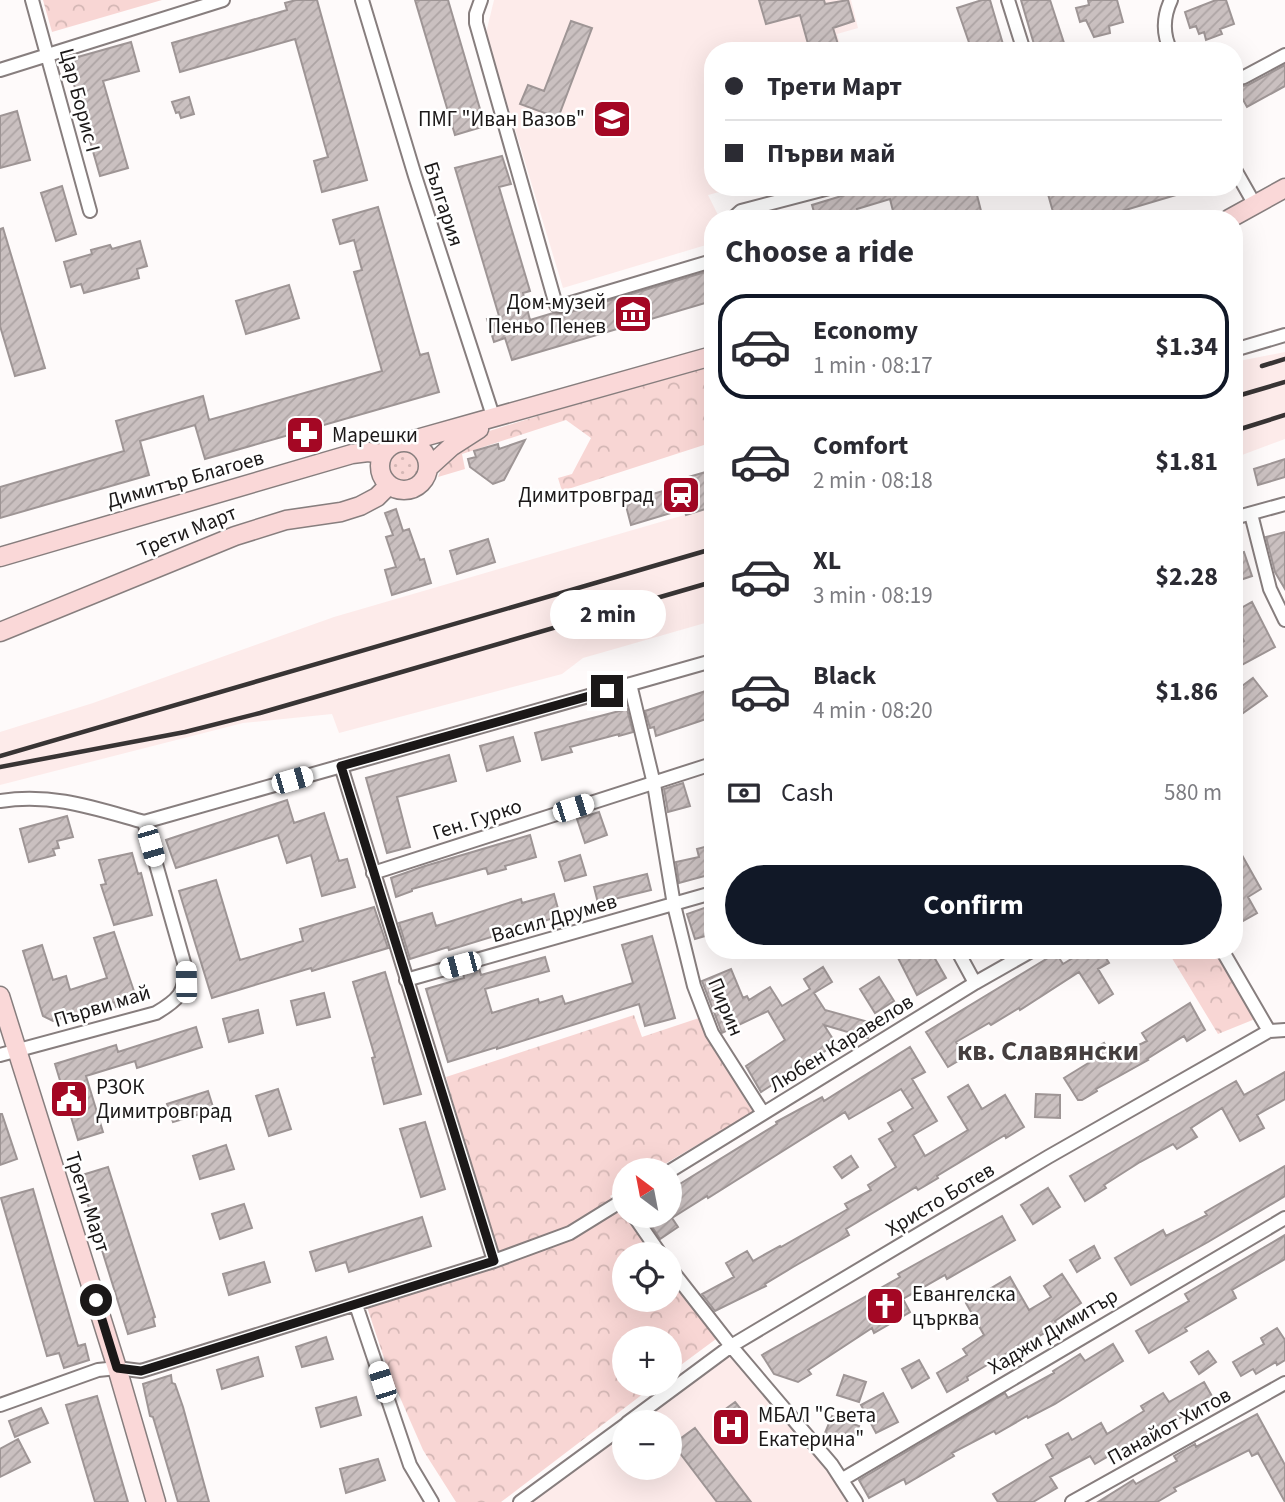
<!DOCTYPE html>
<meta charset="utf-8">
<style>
:root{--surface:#fff;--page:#f7f7f7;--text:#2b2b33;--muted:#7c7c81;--line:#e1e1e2;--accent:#111827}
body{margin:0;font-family:"Source Sans 3",sans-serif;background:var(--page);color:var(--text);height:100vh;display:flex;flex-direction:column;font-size:26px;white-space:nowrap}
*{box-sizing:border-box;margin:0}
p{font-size:23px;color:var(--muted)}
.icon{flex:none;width:38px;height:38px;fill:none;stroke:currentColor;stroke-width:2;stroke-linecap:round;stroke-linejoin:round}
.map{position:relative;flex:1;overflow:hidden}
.panel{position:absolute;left:704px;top:210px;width:539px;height:749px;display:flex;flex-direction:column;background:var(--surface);border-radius:28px;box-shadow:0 7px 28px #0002}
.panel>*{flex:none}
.top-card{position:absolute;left:704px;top:42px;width:539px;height:154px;border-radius:28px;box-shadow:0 7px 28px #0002;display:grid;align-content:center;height:154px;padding:0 21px;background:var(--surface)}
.needle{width:46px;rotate:328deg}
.buttons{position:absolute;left:612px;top:1158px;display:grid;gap:14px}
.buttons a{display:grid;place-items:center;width:70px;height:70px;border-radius:50%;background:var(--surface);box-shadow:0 7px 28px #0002;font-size:35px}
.end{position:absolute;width:32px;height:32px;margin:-16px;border:9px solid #1b1818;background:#fff;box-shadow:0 0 0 4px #fff}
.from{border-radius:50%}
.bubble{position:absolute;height:49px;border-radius:24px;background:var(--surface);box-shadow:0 7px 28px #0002;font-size:23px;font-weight:700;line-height:49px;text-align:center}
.car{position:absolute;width:21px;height:42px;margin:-21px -10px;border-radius:9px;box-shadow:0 0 5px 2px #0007;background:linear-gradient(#fff 24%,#345 0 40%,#fff 0 76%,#345 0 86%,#fff 0)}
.top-card b{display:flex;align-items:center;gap:24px;height:66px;font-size:26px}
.top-card b+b{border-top:2px solid var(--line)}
.top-card i{width:18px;height:18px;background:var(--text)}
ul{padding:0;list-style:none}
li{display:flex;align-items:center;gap:21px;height:105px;margin:0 14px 10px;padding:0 7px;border:4px solid transparent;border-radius:28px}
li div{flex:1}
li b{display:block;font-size:26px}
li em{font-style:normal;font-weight:700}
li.active{border-color:var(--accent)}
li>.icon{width:63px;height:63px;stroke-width:1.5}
h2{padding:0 21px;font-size:32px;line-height:84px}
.pay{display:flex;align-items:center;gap:18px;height:77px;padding:0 21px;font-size:26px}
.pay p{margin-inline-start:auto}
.primary-button{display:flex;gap:14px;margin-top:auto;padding:14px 21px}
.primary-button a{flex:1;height:80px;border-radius:42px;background:var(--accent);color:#fff;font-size:28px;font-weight:700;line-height:80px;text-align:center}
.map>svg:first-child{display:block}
.built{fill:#fdebea}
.grass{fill:url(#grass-dots)}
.forest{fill:url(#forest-crowns)}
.building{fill:url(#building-hatch);stroke:#9e9595;stroke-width:2}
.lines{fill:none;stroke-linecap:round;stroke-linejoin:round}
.street-casing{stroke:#877e7e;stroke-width:16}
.secondary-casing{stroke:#877e7e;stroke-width:21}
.street{stroke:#fff;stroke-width:12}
.secondary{stroke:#fad8d8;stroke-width:18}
.rail{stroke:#383434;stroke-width:4.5}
.route{stroke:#1b1818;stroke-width:9}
.labels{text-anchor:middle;stroke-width:5;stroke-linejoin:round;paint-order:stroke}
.street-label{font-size:21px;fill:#1b1818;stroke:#fff}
.poi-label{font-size:21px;fill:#1b1818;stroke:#fff;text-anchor:start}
.district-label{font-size:28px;font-weight:bold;fill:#463f3f;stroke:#fff}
</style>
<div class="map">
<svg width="1285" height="1502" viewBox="0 0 1285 1502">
<defs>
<pattern id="grass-dots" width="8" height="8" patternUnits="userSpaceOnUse" patternTransform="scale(1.75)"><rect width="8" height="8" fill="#f8d6d4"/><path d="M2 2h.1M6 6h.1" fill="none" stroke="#d4b7b5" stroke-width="1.8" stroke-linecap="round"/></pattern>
<pattern id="forest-crowns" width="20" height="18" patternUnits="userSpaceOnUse" patternTransform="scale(1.75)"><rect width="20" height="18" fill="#f8d6d4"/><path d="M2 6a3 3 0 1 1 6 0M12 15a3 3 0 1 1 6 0" fill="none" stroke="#d4b7b5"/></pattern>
<pattern id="building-hatch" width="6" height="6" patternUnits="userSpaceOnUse" patternTransform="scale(1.75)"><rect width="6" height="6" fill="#cac0c0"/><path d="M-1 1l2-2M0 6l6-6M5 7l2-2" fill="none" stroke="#ada4a4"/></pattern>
</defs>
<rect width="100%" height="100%" fill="#fefafa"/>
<path class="built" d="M494 0H851L858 28 837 34 842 51H712V187H738L708 195 719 217 712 219V233L706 245 563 288 486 33Z
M1285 352V439L1234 458V362Z
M712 507V621L583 658 562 674 339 733 332 714 243 723 0 785V732L93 703 334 617Z
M726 1353 833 1472 851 1502H530L625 1430V1468H670V1423H635Z"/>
<path class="grass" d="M389 466a15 15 0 1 1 30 0a15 15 0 1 1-30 0Z"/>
<path class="forest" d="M43 0H162L52 32Z
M702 365 712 368V441L707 444 562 491 558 478 572 474 591 438 566 420 462 454 465 469 438 477 444 461 486 432Z
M1167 950H1222L1260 1017 1218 1034Z
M634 1015 642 1037 699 1018 711 1045 753 1112 653 1171H625V1188L610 1196 653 1255H625V1300H670V1277L716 1339 670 1373V1339H625V1384H656L501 1502H456L423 1450 388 1370 367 1307 499 1266 446 1077Z"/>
<path class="building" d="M296 0H317L367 180 322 192 314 161 328 157 295 39 180 72 172 43 287 10 285 3Z
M415 0H448L485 126 455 135Z
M759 0H824L825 4 848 0 854 21 833 28 840 51H810L800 15 766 24Z
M982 0H990L1005 51H972L957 8Z
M1021 0H1050L1064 43 1044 51H1036Z
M1088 0H1117L1123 22 1109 26 1110 33 1094 37 1086 20 1080 22 1076 8 1089 5Z
M1216 0H1226L1234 24 1220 29 1222 34 1206 40 1204 32 1199 34 1196 26 1190 28 1185 12Z
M571 21 592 28 558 118 520 104 528 85 544 91Z
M131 42 139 71 103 81 128 168 100 176 67 60Z
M1285 65V86L1247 107 1236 87 1248 85Z
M189 97 194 114 181 118 179 112 176 113 172 102Z
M17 111 30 160 0 168V116Z
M502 156 511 184 499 187 530 291 523 293 530 320 553 313 564 314 712 270V301L512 360 505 338 494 342 487 319 499 316 455 168Z
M62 186 76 234 56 241 41 193Z
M871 187H877L878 190 886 187H975L983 219H895L890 199 857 209 860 219H816L812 205Z
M1046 187H1193V190L1095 219H1055Z
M378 207 420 355 428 353 439 392 205 459 195 425 140 441 149 475 0 518V487L124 451 116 421 203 396 209 420 382 371 354 272 362 270 354 240 340 244 333 220Z
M3 228 45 368 15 376 0 326V229Z
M140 241 147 266 137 269 139 278 84 293 81 284 71 287 64 262 92 254 91 250 110 245 112 249Z
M289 285 299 318 246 334 236 301Z
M525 440 504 480 493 484 470 467 468 459 476 457 474 451 498 444 499 449Z
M1285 459V477L1258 485 1254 469Z
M709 471 710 474 712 473V507L686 515 684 509 631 525 625 502 677 487 675 481Z
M396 509 403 531 409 529 420 560 424 559 431 583 392 595 385 570 396 567 386 537 393 535 385 513Z
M1285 532V589L1275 572 1266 537Z
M488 539 495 562 457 574 450 551Z
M1244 552 1252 576 1234 582V555Z
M1252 602 1275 647 1240 666 1234 655V647L1244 641 1234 621V612Z
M1253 678 1267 696 1243 713 1234 701V692Z
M712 689V717L656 736 654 727 650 728 645 711Z
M627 709 633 732 619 736V734L570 747 572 752 542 760 535 733Z
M513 737 520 761 487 771 480 746Z
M449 755 456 781 397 797 410 847 387 853 366 778Z
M683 783 690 806 668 812 664 789Z
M287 800 294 823 324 813 339 861 347 859 355 887 322 896 311 855 287 863 278 835 176 868 166 840Z
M599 812 607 835 585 843 577 819Z
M67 816 73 837 57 841 59 848 53 849 55 855 29 862 20 829Z
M530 835 536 857 505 866 506 869 488 874 486 868 412 889V891L396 897 391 878 425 866Z
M1234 841 1261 889 1248 897 1257 913 1234 926Z
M712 845V874L679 883 676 862 699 857 697 849Z
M132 853 138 874 141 873 152 915 114 925 101 885 106 884 99 860Z
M580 855 586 875 565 881 559 862Z
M647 874 651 890 598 903 594 887Z
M216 880 240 960 303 941 300 929 374 907 388 948 312 971 311 968 212 998 179 891Z
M554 894 560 916 449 950 448 947 410 959 399 923 432 913 436 926 521 899 522 903Z
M707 907 712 923V934L695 939 687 914Z
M114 932 137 1000 116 1007 114 1002 53 1021 43 1016 23 951 42 945 53 980 66 976 70 990 107 978 94 938Z
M652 936 675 1018 645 1026 639 1004 497 1049V1047L448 1062 426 989 464 978 463 973 479 968 481 975 545 957 549 971 485 989 492 1013 538 999 539 1003 562 996 565 1004 633 983 622 945Z
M894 950H930L946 978 917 995Z
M1086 950H1101L1109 963 1098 969 1113 994 1099 1003 1079 972 1020 1010 1019 1008 991 1025 989 1023 956 1042 965 1057 948 1067 926 1032 1056 953 1063 964Z
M823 967 832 982 814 993 825 1010 872 1023 868 1038 824 1025 836 1044 761 1092 746 1066 785 1040 768 1011 722 1033 702 981 731 969 743 998 747 996 749 1000 770 987 782 1006 810 989 804 979Z
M385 972 421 1094 384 1104 372 1058 375 1057 353 982Z
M879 977 894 1001 875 1013 860 989Z
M324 993 330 1017 297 1025 291 1001Z
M1190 1003 1205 1030 1187 1041 1184 1036 1147 1059 1148 1060 1096 1089 1097 1091 1082 1100H1078L1064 1078 1090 1062 1085 1054 1104 1043 1112 1058 1147 1041 1142 1033Z
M258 1010 263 1033 229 1042 223 1019Z
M196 1027 202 1047 137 1068 135 1061 86 1076 103 1132 78 1140 55 1064 116 1045 118 1052Z
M910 1047 925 1072 912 1079 937 1121 913 1135 925 1156 968 1130 948 1097 968 1085 982 1109 1005 1095 1024 1127 1006 1138 1005 1135 937 1176 938 1178 918 1190 916 1187 846 1229 849 1235 793 1267 765 1284 766 1286 715 1311 702 1294 734 1277 726 1263 747 1251 753 1261 780 1246 781 1247 848 1209 845 1204 871 1190 868 1185 896 1167 879 1139 893 1131 888 1123 913 1108 901 1089 849 1119 845 1112 708 1198 707 1196 672 1218 678 1227 660 1239 645 1216H670V1190L777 1124 776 1122 822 1097 824 1101Z
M1285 1072V1099L1257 1115 1264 1128 1240 1141 1222 1108 1191 1128 1197 1137 1177 1149 1173 1144 1140 1162 1104 1185 1106 1188 1085 1201 1070 1176 1236 1081 1244 1095Z
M278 1089 291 1129 269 1136 256 1096Z
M208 1091 214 1110 173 1122 167 1104Z
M1036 1094 1060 1095V1118L1035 1117Z
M0 1114H2L17 1159 0 1165Z
M425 1122 445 1189 421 1197 400 1129Z
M226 1145 234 1169 200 1179 193 1156Z
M851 1156 858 1167 842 1178 834 1167Z
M1285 1166V1196L1208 1242 1131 1285 1115 1258 1163 1230 1166 1236 1207 1215 1205 1212Z
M108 1167 155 1317 153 1318 155 1326 128 1334 79 1176Z
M1048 1188 1060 1207 1033 1224 1021 1205Z
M33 1189 78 1346 85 1344 89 1360 64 1368 59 1353 47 1356 1 1198Z
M244 1204 252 1228 220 1239 212 1214Z
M1002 1216 1015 1240 947 1279 945 1275 903 1299 910 1312 874 1333 872 1328 808 1370 811 1374 798 1382 774 1374 762 1355 900 1277 898 1274 923 1260Z
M422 1217 431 1246 349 1272 346 1262 316 1271 310 1252Z
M1285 1235V1259L1232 1290 1236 1298 1185 1328 1187 1331 1149 1353 1136 1331 1189 1301 1185 1294Z
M1094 1246 1100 1258 1077 1272 1070 1260Z
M264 1262 270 1282 229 1295 223 1274Z
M1062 1274 1081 1303 1055 1321 1058 1326 1007 1353 967 1377 968 1380 947 1392 937 1373 967 1355 963 1349 984 1335 966 1303 1010 1277 1029 1310 1051 1297 1044 1286Z
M1277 1328 1285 1340V1360L1277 1365 1276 1362 1256 1374 1253 1369 1241 1376 1233 1362 1264 1344 1261 1338Z
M326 1337 333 1359 302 1367 296 1347Z
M1113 1344 1123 1361 1055 1404 1028 1418 1027 1416 996 1434 994 1431 952 1453 954 1456 906 1484 904 1479 869 1498 859 1480 1005 1393 1008 1398 1054 1373 1053 1371 1080 1354 1085 1361Z
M1208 1351 1216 1362 1199 1374 1191 1362Z
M258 1357 263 1376 222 1389 217 1370Z
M919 1360 929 1378 912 1388 902 1369Z
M171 1375 172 1383 175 1384 183 1407 209 1502H178L153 1417 150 1416 143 1384Z
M844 1375 866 1382 859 1402 837 1395Z
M1204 1382 1213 1398 1157 1432 1155 1429 1095 1464 1090 1456 1050 1477 1057 1488 1033 1502H998L993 1494 1053 1458 1046 1445 1068 1433 1072 1440 1101 1423 1107 1434 1144 1411 1141 1406 1163 1393 1169 1402Z
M883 1393 898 1422 876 1433 861 1405Z
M97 1396 128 1502H95L66 1405Z
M356 1397 361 1415 321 1427 316 1408Z
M735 1402 748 1418 729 1433 716 1416Z
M41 1408 48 1423 15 1437 9 1421Z
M1257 1414 1285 1465V1502L1258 1453 1252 1456 1249 1450 1174 1488 1176 1491 1157 1502H1098L1133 1480 1136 1484 1177 1461 1174 1456 1195 1444 1196 1447Z
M832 1416 859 1426 852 1443 825 1433Z
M695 1428 751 1502H717L673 1444Z
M18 1439 30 1462 0 1477V1449Z
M378 1459 385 1480 346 1493 340 1469Z"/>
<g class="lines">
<defs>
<path id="street" d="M32 0 90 211
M362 0 415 176 494 419
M481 0 476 14V23L556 305 561 306 712 261
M1008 0 1024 51
M1171 51C1162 33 1163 17 1171 0
M0 70 223 0
M1234 79 1244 77 1285 55
M1234 168 1255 205
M732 219 741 211 833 187
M1234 350 1285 335
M1251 514 1270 589 1285 620
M1234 518 1285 504
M630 684 654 784 674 905 694 986 712 1033 763 1113
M341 766 494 1261
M0 801C53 793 94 808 144 822
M144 822 712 661
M373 873 712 764
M957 950 975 983
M1222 950 1269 1031
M406 980 712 893
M0 1055 156 1013C178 1000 186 993 185 966L144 822
M670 1171 975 983 1033 950
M634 1216 661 1255
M670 1268 731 1346 832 1465 856 1502
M356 1305 410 1465 432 1502
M0 1405 98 1370 117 1368 141 1371 494 1261 570 1233 625 1199
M627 1423 731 1346 1048 1157 1269 1031 1285 1030
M843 1479 1285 1218
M520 1502 625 1425
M1072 1502 1285 1383"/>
<path id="secondary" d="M1229 219 1285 188
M380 466a24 24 0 1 1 48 0a24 24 0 1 1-48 0Z
M406 442 712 356
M429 467 451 447 479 429
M0 557 352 454 368 452 383 454
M0 632 235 536 286 520 341 512 360 506 377 497 389 485
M0 996 117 1368 156 1502"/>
</defs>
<use href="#street" class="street-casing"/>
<use href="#secondary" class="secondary-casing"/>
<use href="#street" class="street"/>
<use href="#secondary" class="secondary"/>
<path class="rail" d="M1262 366 1285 359
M1234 397 1285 382
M1234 431 1285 415
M0 756 712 549
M0 767 185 732 260 713 712 582"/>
</g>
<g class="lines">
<path class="route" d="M96 1300 117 1368 141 1371 494 1261 341 766 607 691"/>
</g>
<defs>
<symbol id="school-square" viewBox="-11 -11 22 22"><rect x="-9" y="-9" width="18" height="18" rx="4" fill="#a40724" stroke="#fff"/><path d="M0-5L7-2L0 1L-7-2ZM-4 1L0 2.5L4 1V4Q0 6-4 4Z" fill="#fff"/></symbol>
<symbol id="museum-square" viewBox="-11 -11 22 22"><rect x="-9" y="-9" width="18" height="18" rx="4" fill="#a40724" stroke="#fff"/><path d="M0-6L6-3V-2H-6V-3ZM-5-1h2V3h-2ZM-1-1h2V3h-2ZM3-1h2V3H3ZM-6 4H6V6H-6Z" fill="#fff"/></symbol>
<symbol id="pharmacy-square" viewBox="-11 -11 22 22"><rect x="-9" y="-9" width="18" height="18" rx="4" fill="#a40724" stroke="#fff"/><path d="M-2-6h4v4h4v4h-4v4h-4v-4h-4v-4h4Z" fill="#fff"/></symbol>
<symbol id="station-square" viewBox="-11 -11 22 22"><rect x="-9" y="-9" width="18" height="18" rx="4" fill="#a40724" stroke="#fff"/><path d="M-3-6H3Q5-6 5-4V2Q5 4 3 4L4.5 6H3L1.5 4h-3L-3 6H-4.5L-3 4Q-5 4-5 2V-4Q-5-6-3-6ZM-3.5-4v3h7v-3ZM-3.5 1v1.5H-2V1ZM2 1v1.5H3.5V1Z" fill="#fff"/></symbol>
<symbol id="civic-square" viewBox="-11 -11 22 22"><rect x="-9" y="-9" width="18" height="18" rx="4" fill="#a40724" stroke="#fff"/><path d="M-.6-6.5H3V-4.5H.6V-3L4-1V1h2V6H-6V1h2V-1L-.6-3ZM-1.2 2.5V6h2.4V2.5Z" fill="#fff"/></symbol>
<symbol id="church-square" viewBox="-11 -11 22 22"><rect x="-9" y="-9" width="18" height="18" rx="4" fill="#a40724" stroke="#fff"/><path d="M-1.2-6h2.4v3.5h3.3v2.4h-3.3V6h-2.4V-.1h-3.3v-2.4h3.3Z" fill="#fff"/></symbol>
<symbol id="hospital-square" viewBox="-11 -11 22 22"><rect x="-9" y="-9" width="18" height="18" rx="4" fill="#a40724" stroke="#fff"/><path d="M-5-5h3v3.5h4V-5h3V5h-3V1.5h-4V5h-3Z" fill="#fff"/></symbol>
</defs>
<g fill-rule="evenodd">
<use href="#school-square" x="590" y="97" width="44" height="44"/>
<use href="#museum-square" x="611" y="292" width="44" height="44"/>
<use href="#pharmacy-square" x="283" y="413" width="44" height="44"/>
<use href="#station-square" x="659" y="473" width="44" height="44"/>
<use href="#civic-square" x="47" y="1077" width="44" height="44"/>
<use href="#church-square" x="863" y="1284" width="44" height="44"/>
<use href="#hospital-square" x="709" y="1405" width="44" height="44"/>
</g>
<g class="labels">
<g class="street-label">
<text transform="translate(80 100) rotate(75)" y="7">Цар Борис I</text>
<text transform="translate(444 204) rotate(72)" y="7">България</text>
<text transform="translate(185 479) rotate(-16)" y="7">Димитър Благоев</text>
<text transform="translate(187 531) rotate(-22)" y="7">Трети Март</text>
<text transform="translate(477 819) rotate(-18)" y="7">Ген. Гурко</text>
<text transform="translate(554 918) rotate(-16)" y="7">Васил Друмев</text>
<text transform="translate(102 1006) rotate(-17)" y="7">Първи май</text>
<text transform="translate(726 1007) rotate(67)" y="7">Пирин</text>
<text transform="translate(841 1043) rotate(-32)" y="7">Любен Каравелов</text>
<text transform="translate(940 1199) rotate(-31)" y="7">Христо Ботев</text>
<text transform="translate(88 1202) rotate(72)" y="7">Трети Март</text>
<text transform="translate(1053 1331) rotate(-31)" y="7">Хаджи Димитър</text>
<text transform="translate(1169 1426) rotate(-29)" y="7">Панайот Хитов</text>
</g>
<g class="poi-label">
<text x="585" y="126" text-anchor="end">ПМГ "Иван Вазов"</text>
<text x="606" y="309" text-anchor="end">Дом-музей<tspan x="606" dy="24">Пеньо Пенев</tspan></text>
<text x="332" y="442">Марешки</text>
<text x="654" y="502" text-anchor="end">Димитровград</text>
<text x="96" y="1094">РЗОК<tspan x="96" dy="24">Димитровград</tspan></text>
<text x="912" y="1301">Евангелска<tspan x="912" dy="24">църква</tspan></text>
<text x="758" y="1422">МБАЛ "Света<tspan x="758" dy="24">Екатерина"</tspan></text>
</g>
<g class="district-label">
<text x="1048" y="1060">кв. Славянски</text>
</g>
</g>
</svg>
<div class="buttons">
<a><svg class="needle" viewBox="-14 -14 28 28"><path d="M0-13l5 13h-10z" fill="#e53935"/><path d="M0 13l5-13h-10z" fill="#7c7c81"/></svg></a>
<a><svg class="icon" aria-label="locate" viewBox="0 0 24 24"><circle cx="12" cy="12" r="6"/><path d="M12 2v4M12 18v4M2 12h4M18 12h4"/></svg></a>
<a>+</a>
<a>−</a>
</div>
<i class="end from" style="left:96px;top:1300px"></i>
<i class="end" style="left:607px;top:691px"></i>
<div class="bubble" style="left:550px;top:590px;width:116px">2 min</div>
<i class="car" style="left:292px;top:780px;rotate:74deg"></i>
<i class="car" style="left:573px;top:808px;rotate:72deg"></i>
<i class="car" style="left:151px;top:846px;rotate:164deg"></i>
<i class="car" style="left:460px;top:965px;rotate:255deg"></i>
<i class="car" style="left:186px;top:982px;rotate:359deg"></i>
<i class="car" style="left:382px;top:1382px;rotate:342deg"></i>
<div class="top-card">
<b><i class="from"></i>Трети Март</b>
<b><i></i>Първи май</b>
</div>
<section class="panel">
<h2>Choose a ride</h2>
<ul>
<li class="active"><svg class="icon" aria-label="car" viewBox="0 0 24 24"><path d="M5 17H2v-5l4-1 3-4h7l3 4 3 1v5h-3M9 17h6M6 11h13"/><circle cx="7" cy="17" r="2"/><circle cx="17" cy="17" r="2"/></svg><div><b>Economy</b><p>1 min · 08:17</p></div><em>$1.34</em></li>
<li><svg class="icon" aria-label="car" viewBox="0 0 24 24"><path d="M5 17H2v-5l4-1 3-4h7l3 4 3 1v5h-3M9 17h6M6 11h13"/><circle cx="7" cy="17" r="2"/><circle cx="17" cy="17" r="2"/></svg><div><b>Comfort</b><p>2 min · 08:18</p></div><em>$1.81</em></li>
<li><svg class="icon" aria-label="car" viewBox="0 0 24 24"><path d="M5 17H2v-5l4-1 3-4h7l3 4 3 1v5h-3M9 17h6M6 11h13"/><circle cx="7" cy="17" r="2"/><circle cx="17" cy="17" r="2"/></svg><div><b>XL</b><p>3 min · 08:19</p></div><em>$2.28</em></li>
<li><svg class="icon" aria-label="car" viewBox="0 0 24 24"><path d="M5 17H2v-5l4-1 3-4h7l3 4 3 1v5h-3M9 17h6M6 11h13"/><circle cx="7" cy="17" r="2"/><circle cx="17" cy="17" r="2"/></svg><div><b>Black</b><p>4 min · 08:20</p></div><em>$1.86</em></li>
</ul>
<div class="pay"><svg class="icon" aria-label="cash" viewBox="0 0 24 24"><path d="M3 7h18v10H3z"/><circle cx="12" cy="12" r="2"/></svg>Cash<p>580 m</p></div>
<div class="primary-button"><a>Confirm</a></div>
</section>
</div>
